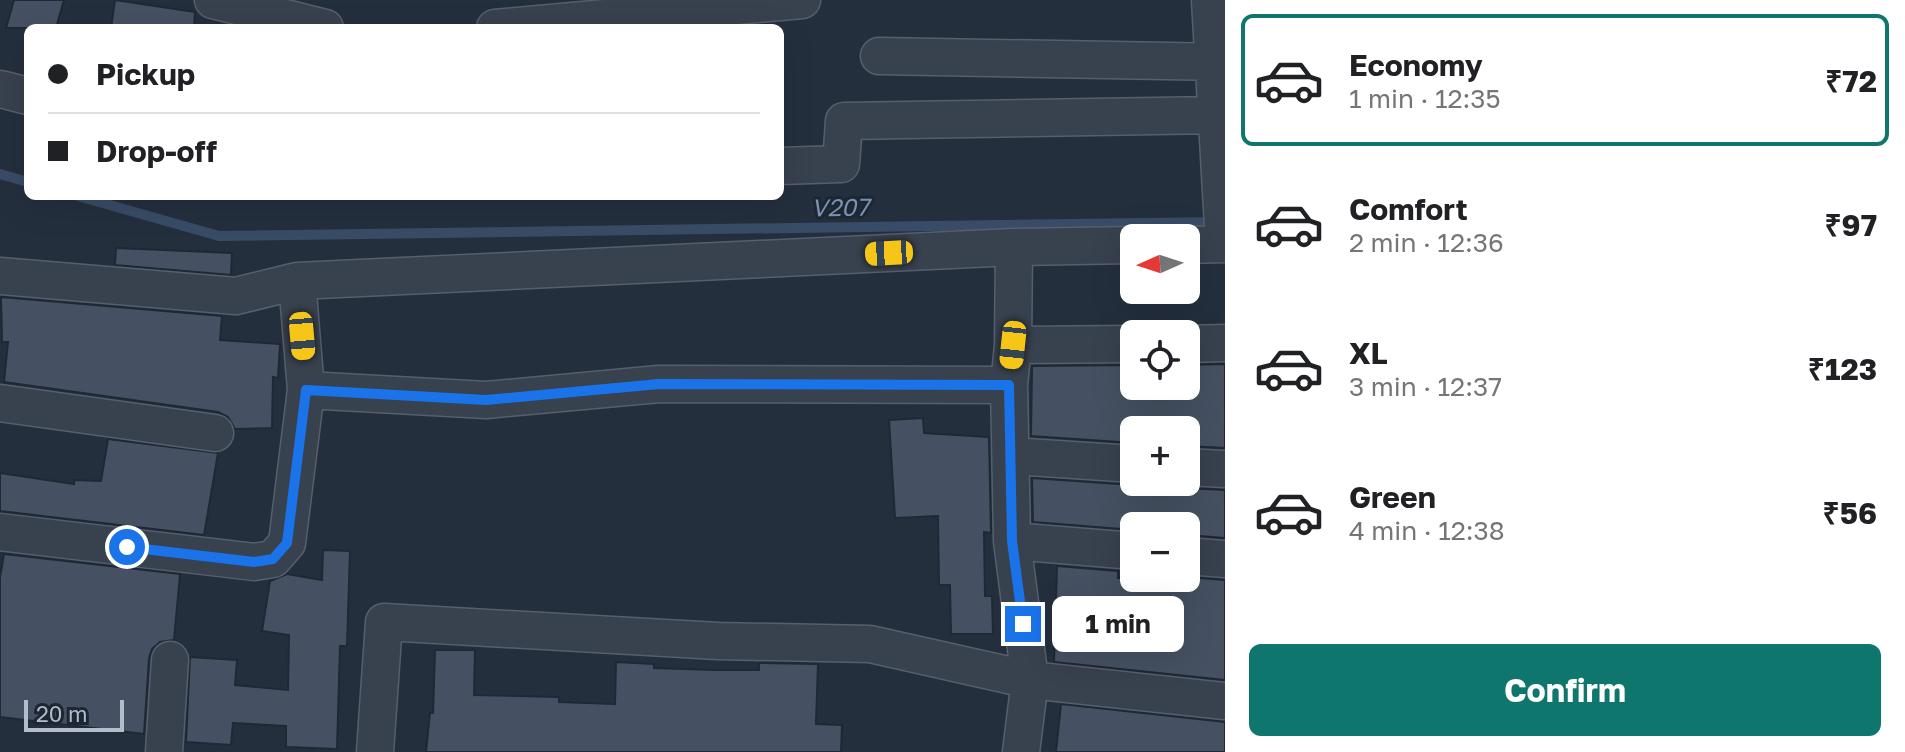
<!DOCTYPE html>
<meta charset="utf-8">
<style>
:root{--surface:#fff;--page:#f6f6f6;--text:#202124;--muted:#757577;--line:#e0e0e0;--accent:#0f766e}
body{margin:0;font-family:"Golos Text",sans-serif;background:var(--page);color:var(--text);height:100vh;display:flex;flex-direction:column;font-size:30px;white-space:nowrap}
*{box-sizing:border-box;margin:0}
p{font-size:26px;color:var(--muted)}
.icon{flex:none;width:44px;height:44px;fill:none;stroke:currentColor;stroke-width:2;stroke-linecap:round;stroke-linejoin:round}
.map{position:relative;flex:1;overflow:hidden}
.panel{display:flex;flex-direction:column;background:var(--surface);width:680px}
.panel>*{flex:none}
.guide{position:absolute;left:24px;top:24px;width:760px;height:176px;border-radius:12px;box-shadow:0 8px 32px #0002;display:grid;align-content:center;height:176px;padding:0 24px;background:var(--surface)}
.needle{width:52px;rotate:267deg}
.fabs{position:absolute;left:1120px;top:224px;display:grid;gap:16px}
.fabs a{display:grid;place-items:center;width:80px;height:80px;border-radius:12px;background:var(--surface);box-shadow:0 8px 32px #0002;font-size:40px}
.scale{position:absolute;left:24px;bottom:20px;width:100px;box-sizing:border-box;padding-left:8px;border:4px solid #b4bcc9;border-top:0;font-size:22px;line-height:28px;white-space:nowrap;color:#b4bcc9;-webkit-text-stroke:6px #1d2633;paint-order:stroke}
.end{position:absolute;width:36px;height:36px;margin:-18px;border:10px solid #1a73e8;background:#fff;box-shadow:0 0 0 4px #fff}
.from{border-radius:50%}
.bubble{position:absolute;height:56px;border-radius:12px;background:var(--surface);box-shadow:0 8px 32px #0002;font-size:26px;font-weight:700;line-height:56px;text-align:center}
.car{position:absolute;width:24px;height:48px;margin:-24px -12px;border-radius:10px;box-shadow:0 0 6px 2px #0007;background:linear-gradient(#f5c518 24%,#345 0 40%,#f5c518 0 76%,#345 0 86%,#f5c518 0)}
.guide b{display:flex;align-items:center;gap:28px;height:76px;font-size:30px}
.guide b+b{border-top:2px solid var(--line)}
.guide i{width:20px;height:20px;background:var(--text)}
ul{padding:14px 0 0;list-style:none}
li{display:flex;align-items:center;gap:24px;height:132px;margin:0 16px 12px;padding:0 8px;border:4px solid transparent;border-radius:12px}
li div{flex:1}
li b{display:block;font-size:30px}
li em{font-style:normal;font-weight:700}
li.current{border-color:var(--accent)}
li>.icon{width:72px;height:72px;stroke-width:1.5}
.button{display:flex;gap:16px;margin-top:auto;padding:16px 24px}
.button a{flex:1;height:92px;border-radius:12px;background:var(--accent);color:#fff;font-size:32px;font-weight:700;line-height:92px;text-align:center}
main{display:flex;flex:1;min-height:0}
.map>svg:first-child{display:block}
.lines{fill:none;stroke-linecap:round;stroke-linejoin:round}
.stream{stroke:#394c67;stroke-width:10}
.building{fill:#455162;stroke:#1f2835;stroke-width:2}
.minor-casing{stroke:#565f6c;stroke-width:39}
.minor{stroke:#38414e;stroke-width:36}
.route{stroke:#1a73e8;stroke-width:10}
.labels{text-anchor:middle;stroke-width:6;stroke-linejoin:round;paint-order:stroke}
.water-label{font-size:24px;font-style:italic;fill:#7c92b1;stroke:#1d2633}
</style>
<main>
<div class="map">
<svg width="1225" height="752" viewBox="0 0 1225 752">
<rect width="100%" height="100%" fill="#242f3e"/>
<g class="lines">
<path class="stream" d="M0 174 28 182
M78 196 219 236 1218 222"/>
</g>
<path class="building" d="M14 0H64L56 28H6Z
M115 0 195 12 194 28H111Z
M116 248 232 253 231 275 115 265Z
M1 297 222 316 220 340 280 344 278 378 273 377 272 428 235 429 228 417 218 412 4 382 8 342H2Z
M1225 364V448L1186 446V430H1134V443L1031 436 1032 366 1134 365V386H1186V365Z
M923 418 924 433 989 437 991 533 984 532 985 596H992L993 634H951L950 585H939L938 516 895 518 889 420Z
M108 439 218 453 204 535 0 511V473L74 484V480L101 481Z
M1032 478 1133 485 1144 482H1172L1185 488 1225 490V538L1186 535V526H1121V529L1033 522Z
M323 550 350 551 347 646H340L337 749 286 747V726L233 723 231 745 186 742 190 657 237 660 235 685 288 690 289 635 262 631 270 581 287 574 322 580Z
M4 554 180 574 174 640 160 642 152 649 149 658 144 734 0 717V577Z
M1057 566 1118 571V578L1186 577 1225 580V680L1054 662Z
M435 650H475L474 695 559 697V702L615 704 616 662 654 664V668L715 670H759V663L818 664 816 724 842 725 841 752H426L430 713H433Z
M1061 704 1225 722V752H1056Z"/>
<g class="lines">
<defs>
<path id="minor" d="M213 0 325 28
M1210 0 1224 244
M495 28 802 0
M879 56 1225 62
M0 89 28 96
M780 166 841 164 844 121 1217 115
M1186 245 1225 244
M1014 247 1013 345 1009 385 1012 541 1030 680 1021 752
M0 276 236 296 297 281 1014 247 1134 245
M1186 344 1225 343
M1013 345 1134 344
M306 390 486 400 659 384 1009 385
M0 403 215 433
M1013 456 1134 464
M1186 467 1225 469
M0 532 254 562 273 559 287 543 306 390 297 281
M1012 541 1134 551
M1186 556 1225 559
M164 752 170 660
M375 752 384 622 718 641 870 644 1030 680 1225 701"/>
</defs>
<use href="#minor" class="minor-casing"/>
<use href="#minor" class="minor"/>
</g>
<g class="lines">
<path class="route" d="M127 547 254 562 273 559 287 543 306 390 486 400 659 384 1009 385 1012 541 1023 624"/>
</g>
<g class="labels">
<g class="water-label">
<text transform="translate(840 208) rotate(-1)" y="8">V207</text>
</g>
</g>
</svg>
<div class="fabs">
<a><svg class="needle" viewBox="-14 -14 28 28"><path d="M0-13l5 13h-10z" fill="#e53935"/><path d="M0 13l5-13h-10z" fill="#757577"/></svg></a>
<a><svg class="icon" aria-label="locate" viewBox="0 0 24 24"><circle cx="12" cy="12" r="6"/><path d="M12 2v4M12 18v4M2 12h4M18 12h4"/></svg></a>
<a>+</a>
<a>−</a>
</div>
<div class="scale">20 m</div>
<i class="end from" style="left:127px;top:547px"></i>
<i class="end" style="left:1023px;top:624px"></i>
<div class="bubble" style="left:1052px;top:596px;width:132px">1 min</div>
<i class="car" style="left:889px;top:253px;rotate:267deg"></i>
<i class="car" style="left:302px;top:336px;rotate:175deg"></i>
<i class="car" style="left:1013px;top:345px;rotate:186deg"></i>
<div class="guide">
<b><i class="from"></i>Pickup</b>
<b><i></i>Drop-off</b>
</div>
</div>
<section class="panel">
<ul>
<li class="current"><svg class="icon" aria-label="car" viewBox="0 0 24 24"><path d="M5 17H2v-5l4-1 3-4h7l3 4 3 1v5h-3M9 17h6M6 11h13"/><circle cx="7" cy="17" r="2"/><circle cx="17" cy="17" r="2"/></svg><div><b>Economy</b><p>1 min · 12:35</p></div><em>₹72</em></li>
<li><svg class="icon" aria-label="car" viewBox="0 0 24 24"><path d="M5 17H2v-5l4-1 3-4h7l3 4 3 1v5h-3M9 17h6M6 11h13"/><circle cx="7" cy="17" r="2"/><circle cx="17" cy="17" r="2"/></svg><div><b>Comfort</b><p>2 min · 12:36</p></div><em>₹97</em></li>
<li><svg class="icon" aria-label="car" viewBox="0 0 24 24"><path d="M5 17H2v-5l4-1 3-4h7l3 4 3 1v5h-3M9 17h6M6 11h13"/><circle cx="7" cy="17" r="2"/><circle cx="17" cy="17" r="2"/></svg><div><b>XL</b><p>3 min · 12:37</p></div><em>₹123</em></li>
<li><svg class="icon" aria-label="car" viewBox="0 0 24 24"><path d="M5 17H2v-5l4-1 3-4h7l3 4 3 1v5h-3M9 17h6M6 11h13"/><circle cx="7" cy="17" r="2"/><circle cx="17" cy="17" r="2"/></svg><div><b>Green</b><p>4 min · 12:38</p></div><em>₹56</em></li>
</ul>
<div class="button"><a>Confirm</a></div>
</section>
</main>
